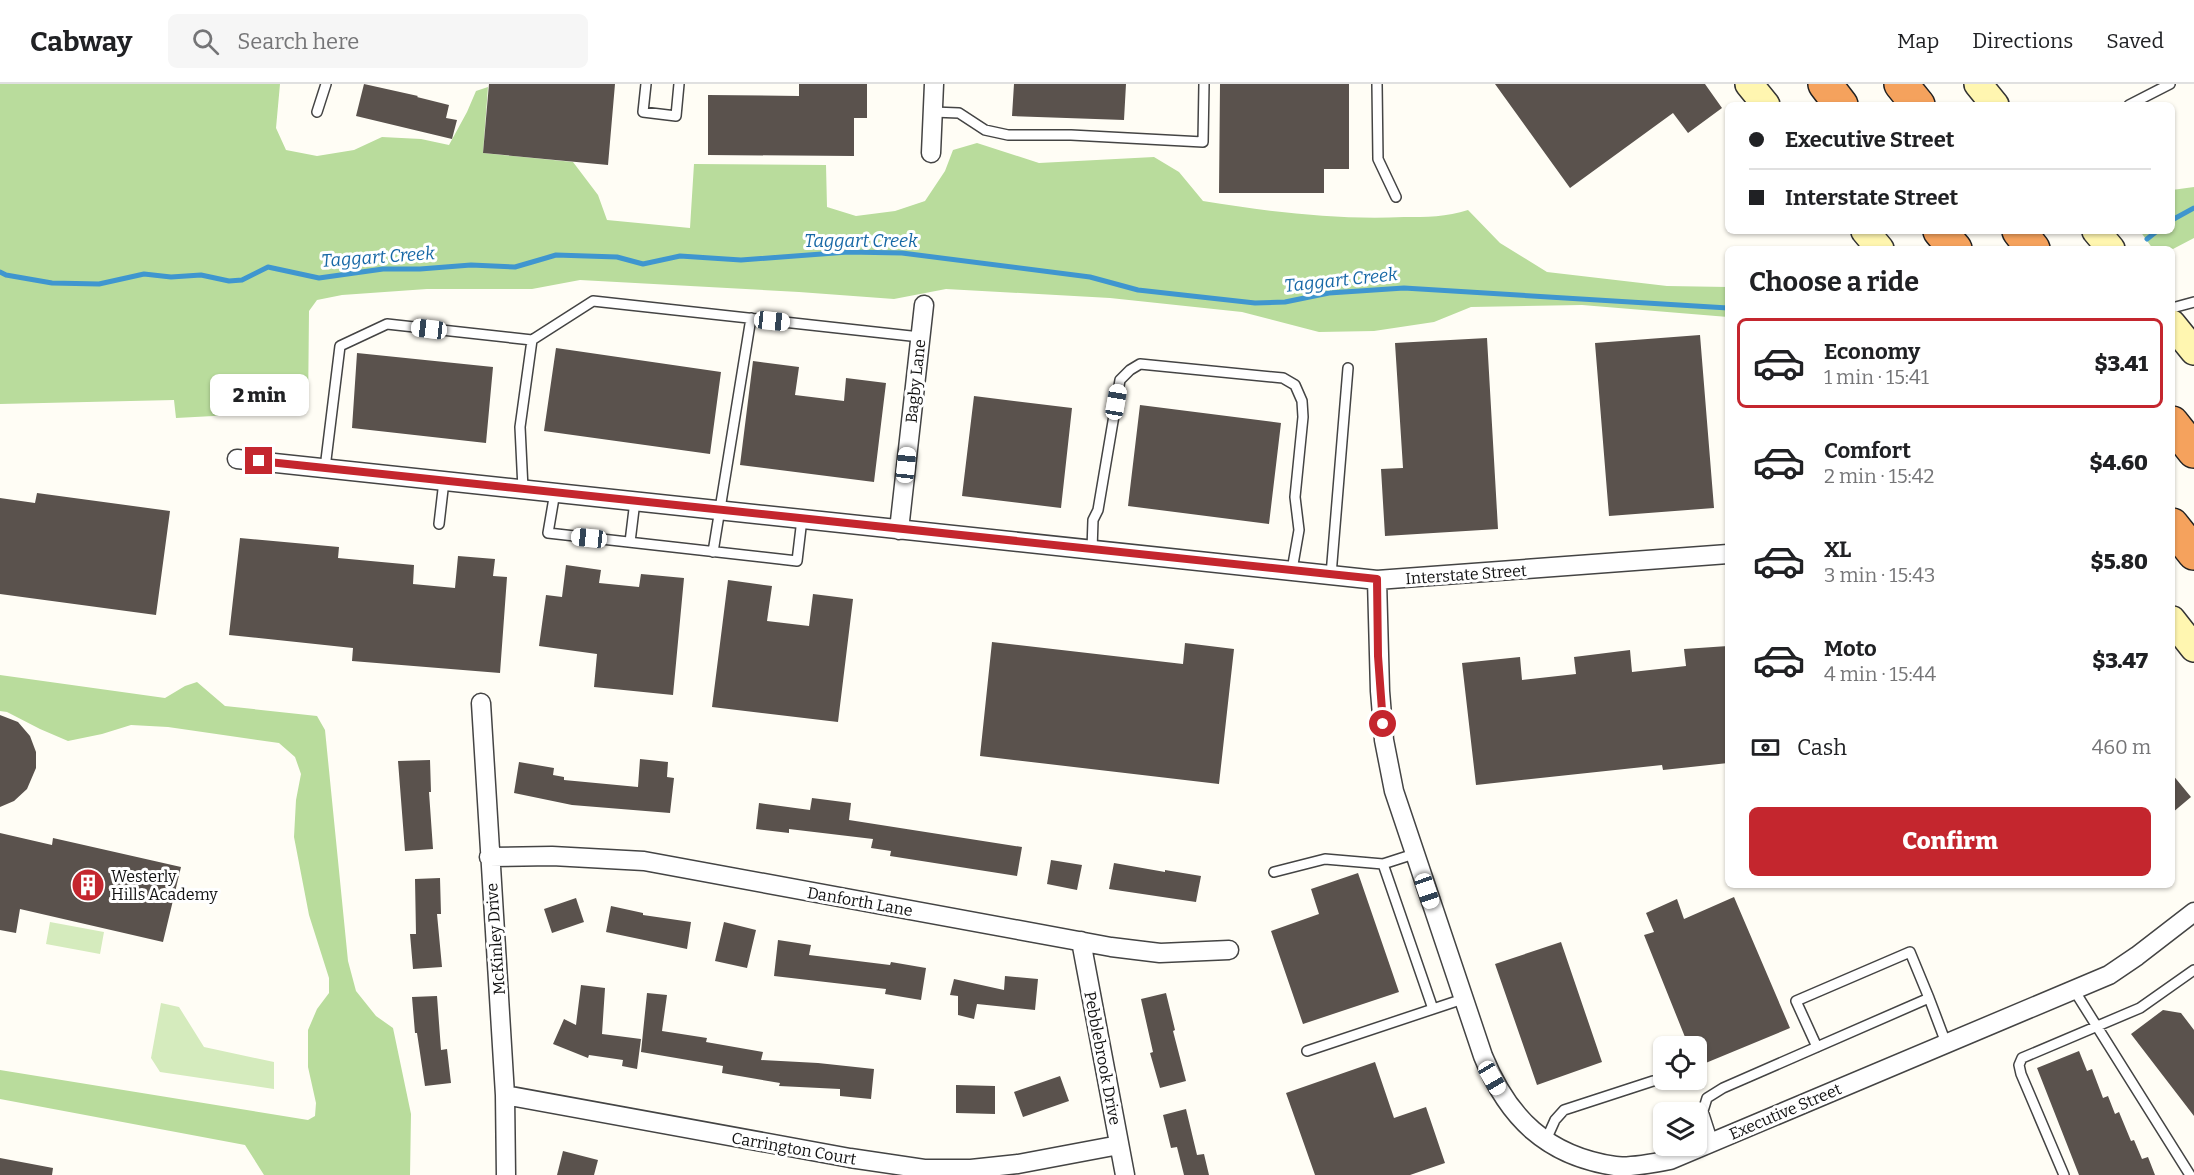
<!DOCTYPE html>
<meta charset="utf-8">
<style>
:root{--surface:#fff;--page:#f6f6f6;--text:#202124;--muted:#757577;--line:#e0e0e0;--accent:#c4262e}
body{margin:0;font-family:Bitter,serif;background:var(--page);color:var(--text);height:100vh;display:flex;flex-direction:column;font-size:22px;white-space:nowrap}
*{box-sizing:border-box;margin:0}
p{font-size:20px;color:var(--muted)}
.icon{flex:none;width:33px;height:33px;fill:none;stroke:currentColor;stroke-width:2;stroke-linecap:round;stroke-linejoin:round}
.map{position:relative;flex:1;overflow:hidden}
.drawer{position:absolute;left:1725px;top:162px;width:450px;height:642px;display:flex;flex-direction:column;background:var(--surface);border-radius:9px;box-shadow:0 2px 4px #0004}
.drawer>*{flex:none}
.banner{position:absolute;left:1725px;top:18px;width:450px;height:132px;border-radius:9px;box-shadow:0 2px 4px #0004;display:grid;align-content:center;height:132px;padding:0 24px;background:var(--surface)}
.buttons{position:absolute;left:1653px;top:952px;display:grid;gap:12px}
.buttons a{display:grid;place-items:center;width:54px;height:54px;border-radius:9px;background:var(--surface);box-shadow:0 2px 4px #0004;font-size:30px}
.end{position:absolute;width:27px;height:27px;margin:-14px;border:8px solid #c4262e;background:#fff;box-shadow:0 0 0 3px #fff}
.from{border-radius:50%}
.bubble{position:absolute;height:42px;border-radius:9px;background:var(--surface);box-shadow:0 2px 4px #0004;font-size:20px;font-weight:800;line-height:42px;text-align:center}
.car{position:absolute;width:18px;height:36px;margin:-18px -9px;border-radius:8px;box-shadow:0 0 4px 2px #0007;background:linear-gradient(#fff 24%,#345 0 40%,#fff 0 76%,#345 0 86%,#fff 0)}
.banner b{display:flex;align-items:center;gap:21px;height:57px;font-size:22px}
.banner b+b{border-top:2px solid var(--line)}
.banner i{width:15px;height:15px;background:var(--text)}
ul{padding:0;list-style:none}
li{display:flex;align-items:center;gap:18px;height:90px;margin:0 12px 9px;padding:0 12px;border:3px solid transparent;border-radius:9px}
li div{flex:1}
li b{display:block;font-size:22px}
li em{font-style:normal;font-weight:800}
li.current{border-color:var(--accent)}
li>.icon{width:54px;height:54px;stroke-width:1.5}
h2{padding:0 24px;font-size:27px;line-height:72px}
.pay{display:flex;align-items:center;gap:15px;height:66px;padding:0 24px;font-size:22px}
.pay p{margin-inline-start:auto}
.cta{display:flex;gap:12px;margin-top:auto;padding:12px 24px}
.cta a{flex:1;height:69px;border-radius:9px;background:var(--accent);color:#fff;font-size:24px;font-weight:800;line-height:69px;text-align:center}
header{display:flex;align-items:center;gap:36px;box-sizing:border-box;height:84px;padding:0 30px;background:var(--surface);border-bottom:2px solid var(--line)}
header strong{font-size:28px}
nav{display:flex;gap:33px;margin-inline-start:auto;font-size:21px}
.search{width:420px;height:54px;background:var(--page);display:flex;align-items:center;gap:15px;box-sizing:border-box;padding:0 21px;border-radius:9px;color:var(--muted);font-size:22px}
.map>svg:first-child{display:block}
.green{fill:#d5ebbd}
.forest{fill:#b9dc9c}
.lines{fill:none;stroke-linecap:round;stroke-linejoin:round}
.stream{stroke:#3f96cf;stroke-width:5}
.building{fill:#5a524d}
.lane-casing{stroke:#444;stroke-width:12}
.street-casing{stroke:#444;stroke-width:21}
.secondary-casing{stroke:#333;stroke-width:30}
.highway-casing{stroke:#222;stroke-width:36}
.lane{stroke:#fff;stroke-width:9}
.street{stroke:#fff;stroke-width:18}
.secondary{stroke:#fff6b0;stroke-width:27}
.highway{stroke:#f5a25d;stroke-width:33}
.route{stroke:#c4262e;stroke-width:8}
.labels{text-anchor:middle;stroke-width:6;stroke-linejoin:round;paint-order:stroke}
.street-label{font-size:16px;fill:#111;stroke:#fff}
.poi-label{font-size:16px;fill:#111;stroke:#fff;text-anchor:start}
.water-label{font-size:18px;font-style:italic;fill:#1768a6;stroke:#fff}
</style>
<header>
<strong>Cabway</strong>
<div class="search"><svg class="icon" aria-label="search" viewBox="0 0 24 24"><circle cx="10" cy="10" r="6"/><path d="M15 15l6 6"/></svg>Search here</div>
<nav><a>Map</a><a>Directions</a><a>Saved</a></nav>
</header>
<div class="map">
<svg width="2194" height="1091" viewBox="0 0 2194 1091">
<rect width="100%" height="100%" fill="#fffdf5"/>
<path class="green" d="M50 838 104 848 100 870 46 860Z
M161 919 179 923 204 963 274 978V1005L160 988 151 974Z"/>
<path class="forest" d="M0 0H280L276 44 286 66 317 72 354 66 382 53 421 55 449 61 467 28 476 7 488 3 483 69 573 78 598 111 607 136 690 144 694 80 826 81 827 123 856 132 895 127 925 117 945 87 953 66 977 59 1039 79 1154 73 1179 88 1203 117C1270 128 1336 136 1404 133 1426 133 1447 133 1468 126L1500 159 1547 188 1667 202 1728 203V233L1582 221 1471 223 1434 238 1374 247 1319 248 1242 228 1110 214 946 205 894 215 799 208 580 196 532 205H427L342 211 317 216 309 227 308 327 176 334 174 316 0 320Z
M2194 103V154L2173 165H2153L2140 147H2172V106Z
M0 591 165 614 185 602 197 598 225 622 317 632 325 646 348 877 356 907 376 932 393 944 411 1030 410 1091H264L245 1061 0 1015V986L308 1036 315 1032 316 1019 308 983V946L317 925 329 909V894L309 831 294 753 296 716 301 690 295 673 279 659 168 643 131 641 102 650 68 657 40 645 7 628 0 627Z"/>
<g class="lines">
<path class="stream" d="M2172 136 2194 124
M2147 155 2157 147
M0 188 6 191 52 199 99 200 144 190 171 193 201 191 229 197 242 196 268 183 319 194 383 185H420L471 181 515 183 556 171 617 173 643 180 680 172 741 176 848 168 902 169 1090 193 1138 206 1255 219 1285 218 1329 209 1404 204 1728 224"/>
</g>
<path class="building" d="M364 0 418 12 417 13 449 21 446 34 457 36 452 55 356 32Z
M489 0H615L608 81 483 69Z
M799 0H867V34H854V72L708 71V11L799 12Z
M1014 0H1126L1124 36 1012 32Z
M1220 0H1349V85H1324V109H1219Z
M1495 0H1705L1722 24 1688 49 1673 29 1570 104Z
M1700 251 1714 424 1609 432 1595 259Z
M1487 254 1498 445 1385 452 1381 385 1403 384 1395 259Z
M556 264 721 288 710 370 544 347Z
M357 269 493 283 486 359 352 344Z
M753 277 799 283 795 311 844 317 846 294 886 299 874 398 740 381Z
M974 312 1072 324 1061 424 962 412Z
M1140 321 1281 339 1269 440 1128 422Z
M37 409 170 427 156 531 0 510V414L35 419Z
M240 454 339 463 338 474 414 481 413 500 455 504 458 472 495 475 493 492 507 493 500 589 352 577 353 564 229 551Z
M566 481 601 486 599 499 639 503 641 490 684 494 673 611 594 603 597 570 539 562 546 511 562 513Z
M728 496 772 502 767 537 809 542 813 510 853 515 838 638 712 623Z
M992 558 1183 580 1185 559 1234 565 1219 700 980 672Z
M1728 562V679L1663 686 1662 681 1476 701 1462 579 1520 573 1522 596 1576 590 1574 573 1630 566 1632 588 1686 582 1684 565Z
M0 631 18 638 30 652 36 668V684L27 705 14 717 0 723Z
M640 675 668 678 667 693 674 694 670 729 572 721 514 709 519 678 554 684 553 691 564 693V696L638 703Z
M430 676 431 708H429L433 765 405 767 398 677Z
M2172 690 2191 713 2172 729Z
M812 714 851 719 849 736 1022 763 1017 792 890 772 891 767 871 764 873 755 789 745V749L756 745 759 719 810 726Z
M0 749 52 761 53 754 181 783 163 858 20 825 16 849 0 846Z
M1051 776 1082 781 1077 806 1047 800Z
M1114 779 1165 788V786L1201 792 1196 818 1109 805Z
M1358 789 1399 908 1303 940 1271 847 1319 830 1311 805Z
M440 794 441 830H437L442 883 413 885 410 850H416L415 795Z
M1734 813 1790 944 1696 983V963H1689L1644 851 1654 848 1646 829 1677 815 1684 835Z
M576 814 584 838 552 849 544 825Z
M611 822 643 829V831L691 838 687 865 606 848Z
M724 838 756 846 747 884 715 877Z
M778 856 811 861 809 871 890 881 891 878 926 884 921 916 885 910 886 905 774 892Z
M1561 858 1602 978 1537 1001 1495 880Z
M1005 892 1038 895 1035 926 977 920 974 935 958 931V912L950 911 954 895 1004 906Z
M581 901 605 904 602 950 641 955 637 985 622 982 623 976 589 971 588 974 553 960 564 935 576 941Z
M647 909 667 911 662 947 707 954 706 958 763 968 761 976 818 979 874 985 871 1015 840 1012V1005L779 1002 780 999 722 989 723 982 641 968Z
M1166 909 1175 946 1173 947 1186 997 1160 1004 1150 969 1153 968 1141 915Z
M437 912 441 966 447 965 451 999 425 1002 417 949H415L412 913Z
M2163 926 2181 929 2194 946V1032L2131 950Z
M2079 967 2087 987 2092 985 2103 1014 2108 1012 2115 1030 2119 1028 2131 1057 2134 1056 2142 1075 2148 1073 2155 1091H2079L2037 984Z
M1375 978 1394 1034 1426 1023 1445 1079 1410 1091H1315L1286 1009Z
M1060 992 1069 1017 1023 1033 1014 1008Z
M956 1001 995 1002V1030L956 1029Z
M1186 1025 1197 1071 1204 1070 1209 1091H1184L1177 1063 1171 1064 1163 1031Z
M563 1067 598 1076 594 1091H557Z
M0 1074 53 1084 52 1091H0Z"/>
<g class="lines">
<defs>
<path id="lane" d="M646 0 643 28 676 32 679 0
M1377 0 1378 75 1396 113
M2129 21 2170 0
M317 28 326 0
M933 28 959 29 985 46 1008 51H1071L1203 58 1204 0
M2172 224 2194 218
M325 384 340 262 387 240 532 256 593 217 920 253
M523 405 520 343 532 256
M555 408 548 449 797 477 802 435
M439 440 444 397
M630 458 635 417
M1092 466 1093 436 1098 426 1120 296 1130 286 1140 280 1283 294 1295 301 1302 317 1303 333 1295 413 1299 446 1292 486
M713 468 751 234
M1331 491 1348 284
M1414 770 1383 780 1433 925
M1274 788 1325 775 1383 780
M2074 906 2190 1091
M1929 914 1946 959
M1307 967 1463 915
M1546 1056 1555 1036 1564 1026 1653 997
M1713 1058 1703 1027 1707 1014 1723 1004 1929 914 1910 868 1796 917 1817 963
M2064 1091 2021 990 2019 981 2022 974 2140 924 2194 886"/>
<path id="street" d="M931 69 934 0
M237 375 1377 496 1728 470
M899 446 924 221
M1377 496 1380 607 1384 656 1394 707 1483 972C1508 1034 1547 1072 1615 1082 1630 1084 1655 1079 1670 1076L2109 891 2137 872 2194 828
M481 619 505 1011 506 1091
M489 773 552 772 644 777 1111 863 1160 869 1229 866
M1081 857 1125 1091
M505 1011 850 1074 924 1085H971L1018 1080 1119 1061"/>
<path id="secondary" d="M1749 0 1766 21
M1978 0 1995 21
M1865 147 1880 165
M2096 147 2111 165
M2172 240 2194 267
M2172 536 2194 564"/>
<path id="highway" d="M1825 0 1841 21
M1901 0 1918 21
M1940 147 1955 165
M2019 147 2033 165
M2172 339 2194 367
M2172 441 2194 469"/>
</defs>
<use href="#lane" class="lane-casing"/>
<use href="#street" class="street-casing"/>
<use href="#secondary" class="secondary-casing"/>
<use href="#highway" class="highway-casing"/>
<use href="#lane" class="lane"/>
<use href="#street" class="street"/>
<use href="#secondary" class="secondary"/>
<use href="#highway" class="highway"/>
</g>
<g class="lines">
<path class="route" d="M259 377 1377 495 1378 572 1383 640"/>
</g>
<defs>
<symbol id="building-disc" viewBox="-11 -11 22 22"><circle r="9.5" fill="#c4262e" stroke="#fff"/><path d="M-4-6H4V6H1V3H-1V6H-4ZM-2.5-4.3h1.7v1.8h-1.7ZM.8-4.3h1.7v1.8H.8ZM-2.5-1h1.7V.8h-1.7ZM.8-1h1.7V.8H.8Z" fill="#fff"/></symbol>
</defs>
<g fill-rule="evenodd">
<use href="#building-disc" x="69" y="782" width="38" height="38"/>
</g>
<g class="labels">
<g class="street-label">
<text transform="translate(915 297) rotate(-84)" y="6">Bagby Lane</text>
<text transform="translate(1466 490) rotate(-4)" y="6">Interstate Street</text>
<text transform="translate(860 817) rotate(10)" y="6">Danforth Lane</text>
<text transform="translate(495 855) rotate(-94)" y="6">McKinley Drive</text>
<text transform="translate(1103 974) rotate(79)" y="6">Pebblebrook Drive</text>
<text transform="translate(1785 1027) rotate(-23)" y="6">Executive Street</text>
<text transform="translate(794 1064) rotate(10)" y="6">Carrington Court</text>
</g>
<g class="poi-label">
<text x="111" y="798">Westerly<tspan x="111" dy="18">Hills Academy</tspan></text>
</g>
<g class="water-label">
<text x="861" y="163">Taggart Creek</text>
<text transform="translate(378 173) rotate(-4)" y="6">Taggart Creek</text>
<text transform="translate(1341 196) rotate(-6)" y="6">Taggart Creek</text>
</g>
</g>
</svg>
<div class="buttons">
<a><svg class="icon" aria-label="locate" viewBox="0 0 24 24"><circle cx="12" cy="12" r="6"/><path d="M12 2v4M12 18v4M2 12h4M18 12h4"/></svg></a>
<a><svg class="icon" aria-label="layers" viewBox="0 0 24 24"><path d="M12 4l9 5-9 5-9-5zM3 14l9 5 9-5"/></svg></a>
</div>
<i class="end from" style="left:1383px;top:640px"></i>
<i class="end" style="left:259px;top:377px"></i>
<div class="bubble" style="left:210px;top:290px;width:99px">2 min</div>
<i class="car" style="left:772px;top:237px;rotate:96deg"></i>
<i class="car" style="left:429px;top:245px;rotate:277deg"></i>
<i class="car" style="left:1116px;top:318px;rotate:10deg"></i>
<i class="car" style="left:906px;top:381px;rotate:6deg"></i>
<i class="car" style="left:589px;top:454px;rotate:276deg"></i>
<i class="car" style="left:1427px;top:807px;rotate:161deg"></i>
<i class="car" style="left:1492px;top:994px;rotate:150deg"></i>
<div class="banner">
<b><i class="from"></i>Executive Street</b>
<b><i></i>Interstate Street</b>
</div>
<section class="drawer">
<h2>Choose a ride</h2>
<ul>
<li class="current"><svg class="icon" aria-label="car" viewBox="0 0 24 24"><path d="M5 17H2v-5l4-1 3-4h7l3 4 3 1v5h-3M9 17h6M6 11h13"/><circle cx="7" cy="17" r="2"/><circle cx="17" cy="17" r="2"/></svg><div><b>Economy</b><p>1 min · 15:41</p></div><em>$3.41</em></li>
<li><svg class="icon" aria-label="car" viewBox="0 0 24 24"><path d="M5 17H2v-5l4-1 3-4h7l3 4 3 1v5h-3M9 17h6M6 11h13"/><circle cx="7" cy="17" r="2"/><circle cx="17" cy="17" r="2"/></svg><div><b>Comfort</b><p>2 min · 15:42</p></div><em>$4.60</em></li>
<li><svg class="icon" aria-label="car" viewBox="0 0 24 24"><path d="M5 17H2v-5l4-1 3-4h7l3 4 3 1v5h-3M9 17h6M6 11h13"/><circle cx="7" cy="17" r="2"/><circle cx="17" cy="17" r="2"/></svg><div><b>XL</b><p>3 min · 15:43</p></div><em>$5.80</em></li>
<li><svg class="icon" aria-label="car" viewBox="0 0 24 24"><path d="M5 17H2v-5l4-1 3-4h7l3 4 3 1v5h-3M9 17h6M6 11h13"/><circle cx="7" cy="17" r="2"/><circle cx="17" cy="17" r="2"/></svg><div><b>Moto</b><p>4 min · 15:44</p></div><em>$3.47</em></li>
</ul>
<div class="pay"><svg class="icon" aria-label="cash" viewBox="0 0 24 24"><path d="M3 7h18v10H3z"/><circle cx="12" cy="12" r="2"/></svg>Cash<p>460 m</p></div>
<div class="cta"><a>Confirm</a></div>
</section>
</div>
